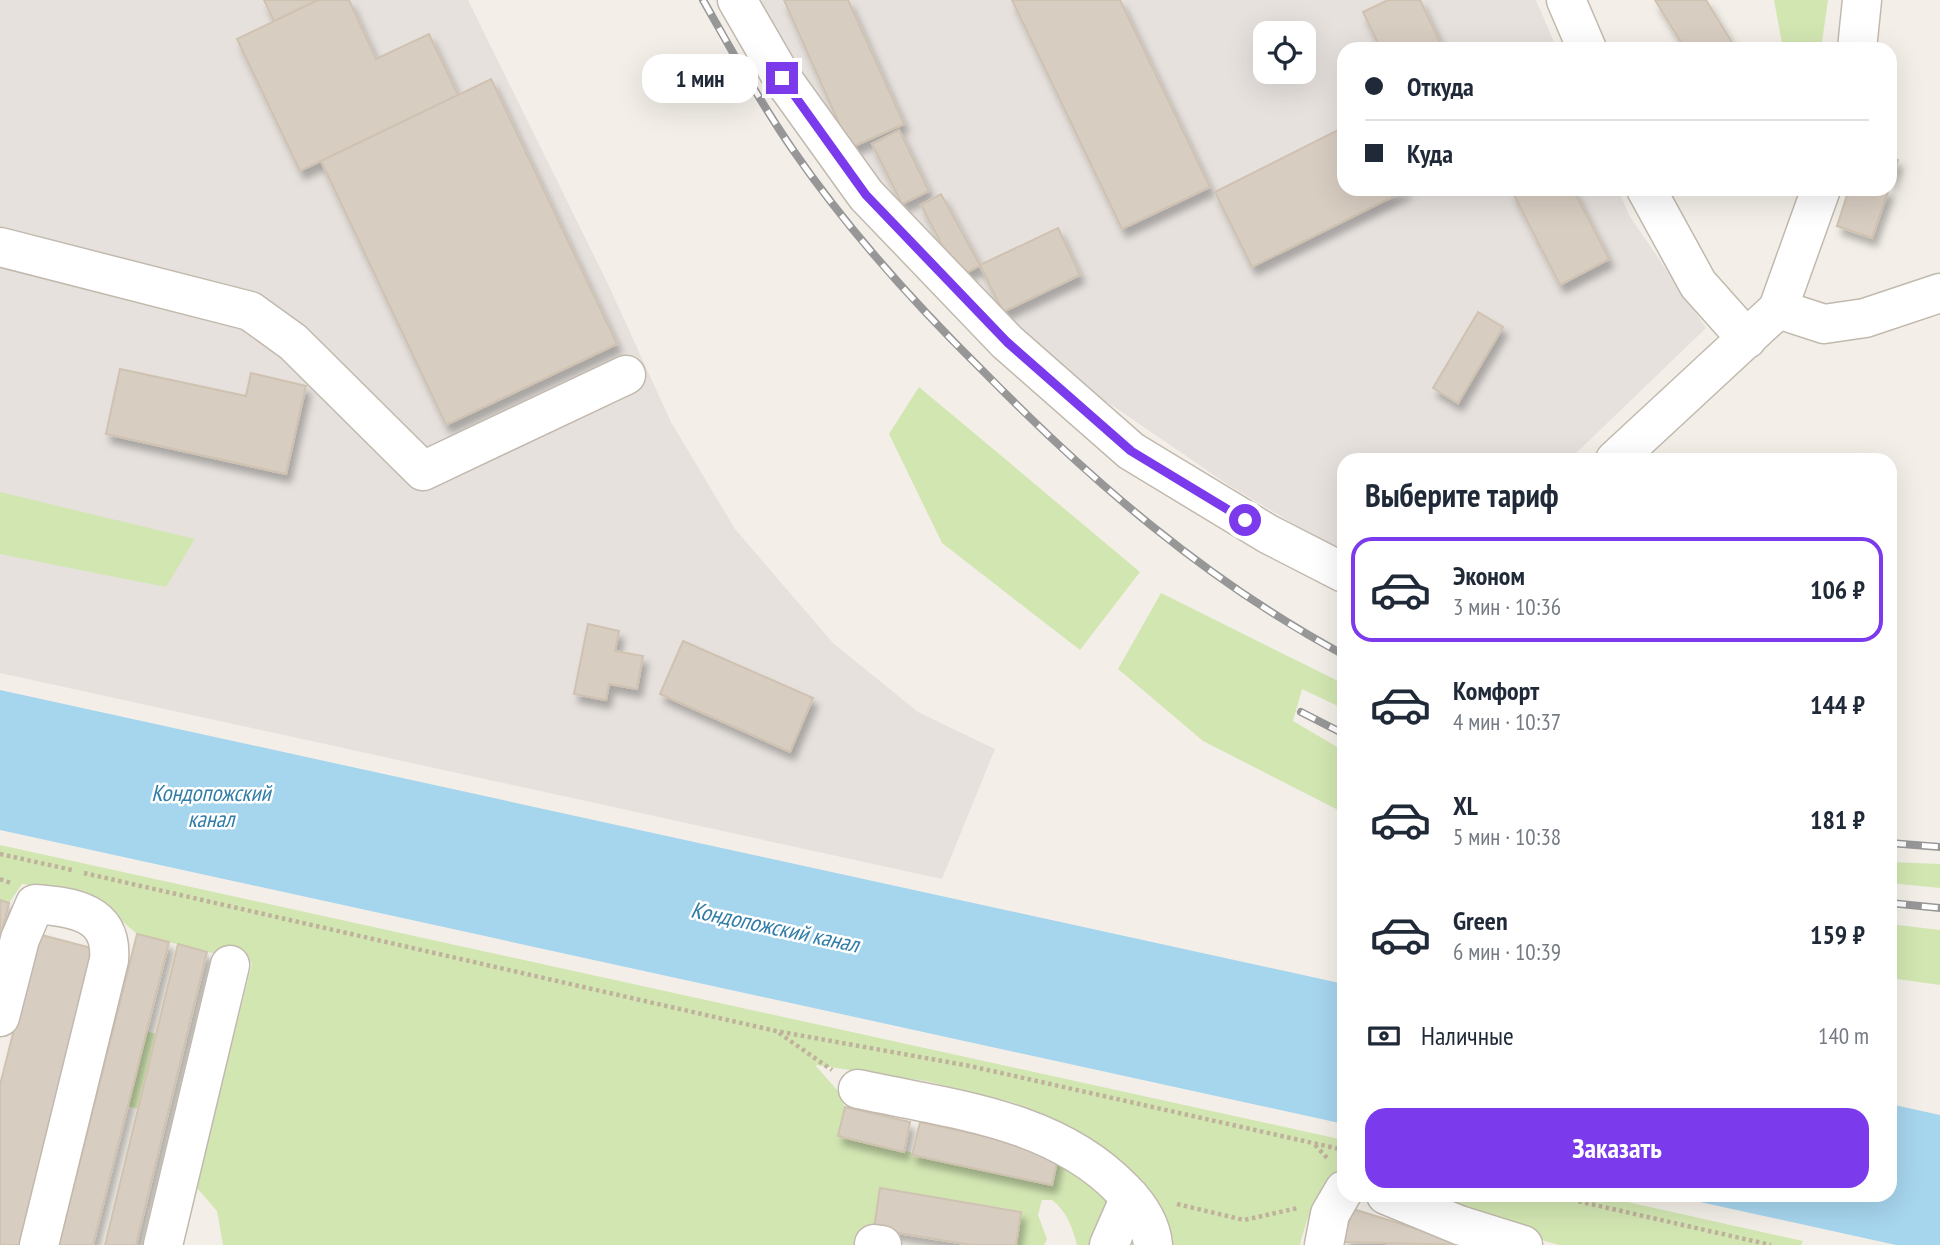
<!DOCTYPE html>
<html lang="ru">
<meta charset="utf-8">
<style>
:root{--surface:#fff;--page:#f6f6f7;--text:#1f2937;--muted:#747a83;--line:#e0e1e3;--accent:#7c3aed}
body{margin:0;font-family:"PT Sans Narrow",sans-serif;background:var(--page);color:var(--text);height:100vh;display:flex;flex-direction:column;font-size:26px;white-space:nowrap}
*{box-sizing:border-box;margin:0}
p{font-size:23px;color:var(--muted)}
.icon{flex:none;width:38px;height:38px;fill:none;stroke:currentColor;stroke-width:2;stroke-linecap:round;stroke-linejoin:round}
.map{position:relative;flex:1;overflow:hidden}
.panel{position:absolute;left:1337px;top:453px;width:560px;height:749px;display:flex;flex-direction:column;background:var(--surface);border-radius:21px;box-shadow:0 7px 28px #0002}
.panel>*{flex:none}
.banner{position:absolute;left:1337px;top:42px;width:560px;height:154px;border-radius:21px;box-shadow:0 7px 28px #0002;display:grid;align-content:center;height:154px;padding:0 28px;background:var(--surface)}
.tools{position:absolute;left:1253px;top:21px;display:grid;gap:14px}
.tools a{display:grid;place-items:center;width:63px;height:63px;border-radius:14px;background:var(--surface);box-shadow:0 7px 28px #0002;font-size:35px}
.end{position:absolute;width:32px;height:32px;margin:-16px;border:9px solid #7c3aed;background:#fff;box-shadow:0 0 0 4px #fff}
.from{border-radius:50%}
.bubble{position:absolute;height:49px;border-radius:21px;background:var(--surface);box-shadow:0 7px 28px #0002;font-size:23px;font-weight:700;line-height:49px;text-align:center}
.banner b{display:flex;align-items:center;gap:24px;height:66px;font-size:26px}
.banner b+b{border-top:2px solid var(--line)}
.banner i{width:18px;height:18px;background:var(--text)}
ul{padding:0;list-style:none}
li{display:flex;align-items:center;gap:21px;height:105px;margin:0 14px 10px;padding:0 14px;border:4px solid transparent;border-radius:21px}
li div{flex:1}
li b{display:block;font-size:26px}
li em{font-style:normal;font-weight:700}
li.current{border-color:var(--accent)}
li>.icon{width:63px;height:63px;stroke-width:1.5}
h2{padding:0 28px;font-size:32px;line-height:84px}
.pay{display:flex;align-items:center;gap:18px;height:77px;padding:0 28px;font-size:26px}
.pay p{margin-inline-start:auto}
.action{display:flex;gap:14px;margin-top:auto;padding:14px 28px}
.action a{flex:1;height:80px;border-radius:21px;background:var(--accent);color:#fff;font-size:28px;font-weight:700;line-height:80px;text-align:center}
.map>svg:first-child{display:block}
.industrial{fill:#e6e1dd;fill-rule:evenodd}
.green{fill:#d2e6b2}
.water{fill:#a6d5ee}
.building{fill:#d8cdc1;stroke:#cfc2b1;stroke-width:2;filter:url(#shadow)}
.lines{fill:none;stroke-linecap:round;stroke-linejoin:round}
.minor-casing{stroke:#c2b9ae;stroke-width:41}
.path{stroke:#c0b19c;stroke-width:4.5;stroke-dasharray:3.5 3.5;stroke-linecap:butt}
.minor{stroke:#fff;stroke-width:38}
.rail-casing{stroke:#979797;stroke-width:8}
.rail{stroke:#fff;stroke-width:5;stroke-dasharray:16;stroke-linecap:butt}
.route{stroke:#7c3aed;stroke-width:9}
.labels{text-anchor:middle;stroke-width:5;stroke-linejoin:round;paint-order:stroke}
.water-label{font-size:23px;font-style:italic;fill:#317da8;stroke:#fff}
</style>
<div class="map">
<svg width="1940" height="1245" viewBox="0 0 1940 1245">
<defs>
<filter id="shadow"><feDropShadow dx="4.5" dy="8" stdDeviation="3.5" flood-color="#0004"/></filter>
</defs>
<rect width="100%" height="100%" fill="#f3efe8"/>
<path class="industrial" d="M0 0H468L608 284 671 422 735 529 833 643 918 712 995 749 942 879 0 673Z
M750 0H1536L1557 49H1344V189H1618L1629 215 1706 328 1569 460H1344V554L1230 486 1047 361 876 182ZM1265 33H1304V72H1265Z"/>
<path class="green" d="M1774 0H1828L1821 49H1783Z
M919 387 1140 572 1080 650 942 543 889 434Z
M0 492 195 539 166 587 0 554Z
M1161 593 1344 684V709L1302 689 1293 721 1344 751V813L1203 741 1118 669Z
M0 845 1344 1140V1181C1314 1191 1308 1216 1300 1245H1170L1165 1214 1148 1189 1128 1171 1067 1132 1058 1121 1012 1102 926 1081 815 1065 838 1091 845 1107 838 1136 1052 1184 1059 1152 1112 1202 1102 1245H1077C1072 1226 1067 1212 1052 1200H1042L1038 1215 1047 1239 1044 1245H1016L1021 1211 881 1188 871 1245H223L217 1211 196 1187 252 963 137 934 115 915 50 887 22 884 9 903 0 900Z
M1890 862 1940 864V888L1890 883Z
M1890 924 1940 930V985L1890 978Z
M146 1031 156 1034 138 1109 128 1106Z
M1416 1195H1596L1803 1241 1801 1245H1559L1477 1221Z"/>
<path class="water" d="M0 690 1344 984V1124L0 830Z
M1890 1104 1940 1115V1245H1896L1668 1195H1890Z"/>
<path class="building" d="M264 0H318L274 21Z
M318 0H349L376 59 429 34 458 95 300 171 237 39Z
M784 0H848L904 124 850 148Z
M1012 0H1120L1210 187 1122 229Z
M1388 0H1420L1443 49H1381L1363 12Z
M1655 0H1706L1736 49H1685Z
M491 79 617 344 446 425 321 161Z
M1344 127V189H1408L1252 267 1215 192Z
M899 130 929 191 902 204 872 144Z
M1890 157 1898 160 1890 185Z
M1516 189H1573L1609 259 1560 285 1512 191Z
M1849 189H1889L1872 238 1837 226Z
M941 194 980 265 959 277 921 205Z
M1058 228 1080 275 1003 312 980 265Z
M1478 312 1503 327 1458 403 1433 388Z
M120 369 246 396 251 373 306 386 286 474 106 434Z
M588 624 619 631 615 651 643 656 637 689 609 684 606 700 574 694Z
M683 641 813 698 790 752 660 694Z
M0 900 9 903 0 940Z
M38 934 95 949 21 1245H0V1085Z
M137 934 169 942 101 1213 93 1245H59Z
M178 944 207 952 136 1245H105Z
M845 1107 910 1122 904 1152 838 1136Z
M920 1122 1059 1152 1052 1185 912 1155Z
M880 1188 1021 1212 1016 1245H971L874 1229Z
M1353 1209 1469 1245 1343 1242Z"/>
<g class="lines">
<defs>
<path id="minor" d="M737 0 782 78 866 195 1007 342 1131 451 1268 534 1344 573
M1566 0 1587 49
M1857 49 1862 0
M1646 189 1698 284 1747 339
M0 247 250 311 293 342 423 471 626 375
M1778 309 1824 324 1865 318 1940 293
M1615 460 1778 309 1821 189
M0 1017 20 939 35 904C73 907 113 912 109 960L39 1245
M858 1089C950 1109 1054 1118 1123 1190 1138 1205 1151 1223 1153 1245
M1386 1195 1459 1225 1523 1245
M874 1244 882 1245
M163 1245 230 965
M1109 1245 1130 1197
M1324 1245 1330 1214 1344 1190"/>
</defs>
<use href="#minor" class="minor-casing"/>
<path class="path" d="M0 854 72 870
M84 873 776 1031 970 1066 1344 1150
M0 879 11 883
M779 1033 832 1070
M1315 1145 1328 1159
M1551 1195 1771 1245
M1177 1204 1244 1220 1298 1208"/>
<use href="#minor" class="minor"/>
<defs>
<path id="rail" d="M703 0C732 51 760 102 793 150 848 230 914 303 983 371 1092 482 1207 581 1344 655
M1301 712 1344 734
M1890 843 1940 847
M1890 903 1940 908"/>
</defs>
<use href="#rail" class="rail-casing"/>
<use href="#rail" class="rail"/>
</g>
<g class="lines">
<path class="route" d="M782 78 866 195 1007 342 1131 451 1245 520"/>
</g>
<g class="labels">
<g class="water-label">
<text x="211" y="801">Кондопожский<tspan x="211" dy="26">канал</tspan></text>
<text transform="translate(775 927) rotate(12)" y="8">Кондопожский канал</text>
</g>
</g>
</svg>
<div class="tools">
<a><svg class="icon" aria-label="locate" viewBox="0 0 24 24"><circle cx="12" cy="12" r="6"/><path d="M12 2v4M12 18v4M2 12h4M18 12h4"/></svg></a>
</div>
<i class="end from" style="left:1245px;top:520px"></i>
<i class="end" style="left:782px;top:78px"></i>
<div class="bubble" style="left:642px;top:54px;width:116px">1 мин</div>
<div class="banner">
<b><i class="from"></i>Откуда</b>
<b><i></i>Куда</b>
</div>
<section class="panel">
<h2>Выберите тариф</h2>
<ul>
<li class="current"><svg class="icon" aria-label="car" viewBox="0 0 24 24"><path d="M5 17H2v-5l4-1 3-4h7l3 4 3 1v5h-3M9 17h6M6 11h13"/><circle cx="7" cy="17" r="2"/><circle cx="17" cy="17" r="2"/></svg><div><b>Эконом</b><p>3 мин · 10:36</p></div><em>106 ₽</em></li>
<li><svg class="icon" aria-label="car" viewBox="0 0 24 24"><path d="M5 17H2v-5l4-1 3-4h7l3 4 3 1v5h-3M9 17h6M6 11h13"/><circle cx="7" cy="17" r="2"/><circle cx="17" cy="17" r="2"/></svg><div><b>Комфорт</b><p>4 мин · 10:37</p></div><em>144 ₽</em></li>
<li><svg class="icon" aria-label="car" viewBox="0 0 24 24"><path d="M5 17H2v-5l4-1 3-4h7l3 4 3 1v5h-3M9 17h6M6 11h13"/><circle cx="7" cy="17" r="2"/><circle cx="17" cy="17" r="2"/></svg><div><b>XL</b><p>5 мин · 10:38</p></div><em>181 ₽</em></li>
<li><svg class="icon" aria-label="car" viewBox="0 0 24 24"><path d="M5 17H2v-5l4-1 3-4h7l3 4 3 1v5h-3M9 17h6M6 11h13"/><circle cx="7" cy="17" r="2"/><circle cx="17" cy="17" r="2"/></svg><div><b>Green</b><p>6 мин · 10:39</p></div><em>159 ₽</em></li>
</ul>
<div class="pay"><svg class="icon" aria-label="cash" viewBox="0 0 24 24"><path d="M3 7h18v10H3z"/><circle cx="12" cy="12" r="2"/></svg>Наличные<p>140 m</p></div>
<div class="action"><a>Заказать</a></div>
</section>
</div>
